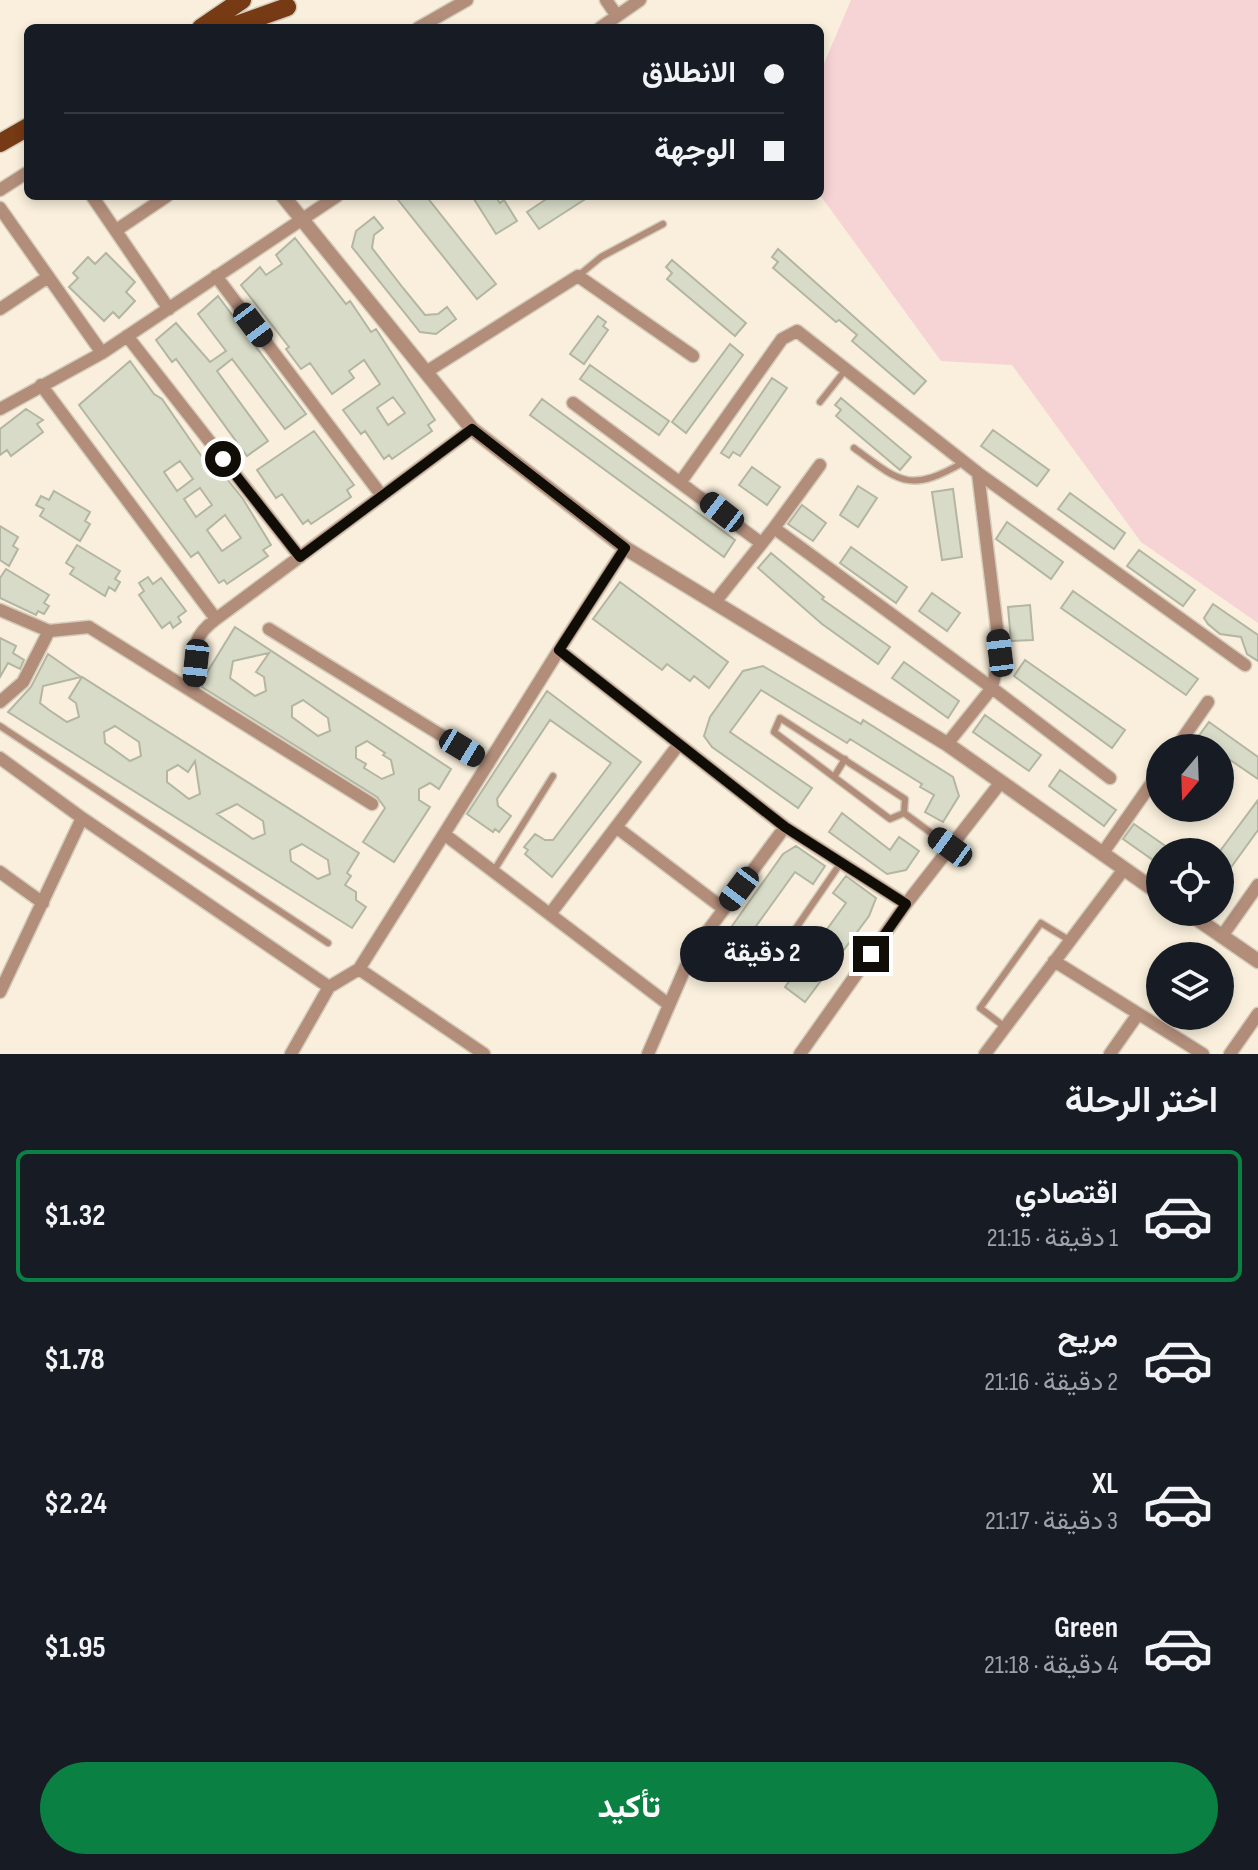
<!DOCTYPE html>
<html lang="ar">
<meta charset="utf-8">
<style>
:root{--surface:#171b24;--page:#20242c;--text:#f1f3f6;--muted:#9ea1a6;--line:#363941;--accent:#0b8043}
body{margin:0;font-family:"Sofia Sans Condensed",Vazirmatn,sans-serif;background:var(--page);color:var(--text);direction:rtl;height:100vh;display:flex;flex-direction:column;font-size:30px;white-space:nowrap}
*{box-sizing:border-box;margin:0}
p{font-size:26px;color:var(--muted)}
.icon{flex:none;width:44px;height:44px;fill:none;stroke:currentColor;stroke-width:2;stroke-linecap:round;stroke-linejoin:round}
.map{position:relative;height:1054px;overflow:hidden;direction:ltr}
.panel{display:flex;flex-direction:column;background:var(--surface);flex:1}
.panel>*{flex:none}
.top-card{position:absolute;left:24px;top:24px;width:800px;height:176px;border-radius:12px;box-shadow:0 4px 12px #0003;direction:rtl;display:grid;align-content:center;height:176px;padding:0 40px;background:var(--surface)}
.needle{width:52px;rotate:199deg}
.fabs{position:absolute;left:1146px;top:734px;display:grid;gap:16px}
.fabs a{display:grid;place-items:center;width:88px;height:88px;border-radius:50%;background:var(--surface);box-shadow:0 4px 12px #0003;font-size:40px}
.end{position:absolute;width:36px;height:36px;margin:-18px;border:10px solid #100d07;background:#fff;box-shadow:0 0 0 4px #fff}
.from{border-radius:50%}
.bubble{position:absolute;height:56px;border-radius:28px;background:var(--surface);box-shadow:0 4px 12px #0003;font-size:26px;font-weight:700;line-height:56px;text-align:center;direction:rtl}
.car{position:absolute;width:24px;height:48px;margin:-24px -12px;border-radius:10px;box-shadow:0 0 6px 2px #0007;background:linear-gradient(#222 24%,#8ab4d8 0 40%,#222 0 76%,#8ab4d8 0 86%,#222 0)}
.top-card b{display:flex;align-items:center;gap:28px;height:76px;font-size:30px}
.top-card b+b{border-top:2px solid var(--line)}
.top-card i{width:20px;height:20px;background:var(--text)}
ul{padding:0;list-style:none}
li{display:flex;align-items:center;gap:24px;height:132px;margin:0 16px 12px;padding:0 24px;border:4px solid transparent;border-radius:12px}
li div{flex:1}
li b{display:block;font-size:30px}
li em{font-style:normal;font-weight:700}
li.current{border-color:var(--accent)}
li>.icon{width:72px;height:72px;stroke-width:1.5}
h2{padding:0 40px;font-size:36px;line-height:96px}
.cta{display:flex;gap:16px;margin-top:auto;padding:16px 40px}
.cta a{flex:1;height:92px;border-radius:48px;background:var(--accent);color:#fff;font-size:32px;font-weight:700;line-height:92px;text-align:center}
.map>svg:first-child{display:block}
.green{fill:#f6d3d4}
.building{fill:#d7dbc7;stroke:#b2b6a2;stroke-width:2;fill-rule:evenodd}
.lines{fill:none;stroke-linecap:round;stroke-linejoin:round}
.service-casing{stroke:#d4cbba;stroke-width:9}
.minor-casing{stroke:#d4cbba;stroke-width:15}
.tertiary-casing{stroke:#d4cbba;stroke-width:17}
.primary-casing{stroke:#d4cbba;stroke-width:21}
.service{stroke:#b18d7a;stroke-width:6}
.minor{stroke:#b18d7a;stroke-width:12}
.tertiary{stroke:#b18d7a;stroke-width:14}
.primary{stroke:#763a14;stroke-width:18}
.route{stroke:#100d07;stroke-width:10}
</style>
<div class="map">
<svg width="1258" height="1054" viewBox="0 0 1258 1054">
<rect width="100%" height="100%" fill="#f9efdc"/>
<path class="green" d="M851 0H1258V623L1141 542 1012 365 941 361 820 195V73Z"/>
<path class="building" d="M395 196H426L496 284 477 299Z
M472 196H495L500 203 504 200 517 221 496 234Z
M551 196H590L539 229 527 212Z
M374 217 383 228 374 235 372 248 403 288 425 315 438 314 447 307 456 319 436 334 420 332 352 247 356 231Z
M295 238 346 304 350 301 371 332 376 329 435 420 428 425 432 431 392 459 389 455 384 459 365 431 361 434 343 410 380 384 364 360 349 371 354 378 332 394 310 363 301 369 286 349 289 347 241 285 260 267 266 275 282 264 276 255ZM393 397 405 413 388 425 377 408Z
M778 249 926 381 914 394 852 341 857 335 839 320 836 322 773 268 778 262 772 257Z
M106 253 135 282 126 292 135 301 119 318 113 312 104 321 69 287 78 278 73 273 88 257 95 264Z
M672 260 746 323 735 336 667 279 672 273 666 267Z
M218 296 306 414 285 429 232 359 217 371 268 441 247 456 176 359 172 362 156 340 176 323 210 362 226 351 198 314Z
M598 316 606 322 603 326 608 330 584 364 570 354Z
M730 344 743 355 686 433 672 422Z
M130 361 154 394 162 399 202 457 207 454 243 499 271 545 263 550 268 556 227 584 224 580 219 583 198 552 191 557 79 405ZM180 461 193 479 177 491 164 472ZM200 488 212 505 196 517 184 499ZM225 515 241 538 222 551 207 530Z
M590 365 669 421 659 435 580 379Z
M772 378 787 388 740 456 733 452 729 458 721 453Z
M841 398 911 457 900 470 836 416 841 410 835 405Z
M542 399 735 540 724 557 530 415Z
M26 409 43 420 37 424 43 432 11 456 7 450 0 455V429Z
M993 430 1049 470 1037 486 981 446Z
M314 431 354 485 347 490 351 497 311 524 308 520 303 524 282 494 276 498 257 470Z
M752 467 780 487 767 505 739 485Z
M858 486 877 498 858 527 840 515Z
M953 489 962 557 942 560 932 492Z
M54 491 90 512 85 521 90 524 80 541 40 516 44 509 36 505 41 496 49 500Z
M1070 493 1125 533 1114 549 1058 509Z
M802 505 826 523 813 541 788 524Z
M1007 522 1063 562 1051 579 996 539Z
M0 526 18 537 13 546 18 549 9 566 0 560Z
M77 545 120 571 115 579 120 582 115 591 109 587 105 596 70 574 74 568 66 563Z
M851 547 907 587 896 603 840 563Z
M1139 550 1195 590 1183 606 1127 566Z
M771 553 824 597 822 599 890 647 878 664 822 624 758 568Z
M6 569 49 595 44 603 49 606 44 614 38 611 36 615 0 598V578Z
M148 577 153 584 161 578 186 611 178 617 181 622 173 628 170 622 162 628 139 595 144 591 139 583Z
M620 582 728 662 709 688 694 676 690 681 667 664 662 670 593 619Z
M1073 591 1198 679 1186 695 1061 608Z
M932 593 960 613 947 631 919 611Z
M1213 604 1258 635V661L1247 654 1241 637 1220 634 1208 624 1204 618Z
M1030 605 1033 640 1011 641 1008 607Z
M235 627 451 769 439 789 430 783 419 789V800L430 807 394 862 363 842 385 808 377 797 202 687 203 679ZM269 653 256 672 264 677 266 691 255 696 230 678 233 661ZM303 700 328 718 330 731 318 736 292 717V706ZM367 741 385 753 383 755 391 760 394 774 382 779 364 768 366 764 356 758V747Z
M0 638 16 646 13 653 24 660 20 669 8 663 0 677Z
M48 654 81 677 43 686 40 703 49 710 67 722 79 717 76 703 69 698 82 677 359 853 347 873 351 876 345 885 356 892V900L366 907 352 928 8 712 31 687ZM115 726 139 742 141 756 130 761 105 743 104 732ZM195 761 200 794 189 799 167 782V771L178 765 188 772ZM237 804 263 821 265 834 253 839 217 814ZM302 844 328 860 330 874 318 879 291 861 290 850Z
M1025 660 1125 730 1112 748 1014 676Z
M904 662 959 701 948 718 892 678Z
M763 666 861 724 863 720 953 777 959 796 943 822 925 812 934 795 920 787 922 784 850 739 847 743 761 690 730 732 812 788 798 808 712 747 704 736 710 717 743 671Z
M547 691 641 762 552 877 525 854 528 850 524 847 535 834 545 840H553L611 763 550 720 497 799 498 806 511 816 499 832 495 829 493 832 467 814Z
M985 715 1041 755 1029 771 973 732Z
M1209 722 1258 757V779L1220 753V748H1213L1198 737Z
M1060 770 1116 810 1104 826 1049 786Z
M1258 800V830L1229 870 1220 863V851Z
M842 813 890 850 899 837 919 851 906 870 887 874 829 832Z
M1134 824 1174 852H1160V865L1123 839Z
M796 846 825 866 813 884 795 872 736 954 720 943 783 854Z
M846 876 876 898 869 916 805 1002 785 987 846 903 833 893Z"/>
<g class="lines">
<defs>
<path id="service" d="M578 276 601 257 663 224
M820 402 847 368
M854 448C901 483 910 493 964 462
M780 718 905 799 904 813 890 819 774 732Z
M0 726 328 943
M834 777 845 759
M904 813 949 846
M493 872 553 776
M772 963 840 864
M1005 1027 980 1008 1041 923 1069 940"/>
<path id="minor" d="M617 16 640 0
M418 28 467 0
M600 28 617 16 606 0
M0 190 28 172
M92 196 169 309
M0 208 102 353
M118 229 167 196
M216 276 382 496
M0 309 48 277
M127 336 300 557
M426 372 578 276 693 356
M41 385 216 619 472 429
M573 403 761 543
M0 409 102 353 337 196
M682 480 782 339 797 331 978 473
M774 528 820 465
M715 602 774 528 992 688 1000 653 978 473 1245 665
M0 610 49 631 23 682 0 702
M269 629 488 764
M49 631 89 627 372 804
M559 650 625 548
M193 692C197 656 185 642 216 619
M947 744 992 688 1110 778
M1176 748 1208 702
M0 758 82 818 0 992
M82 818 329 987 359 969 484 1054
M616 827 724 909
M444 834 559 650 785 827
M1102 854 1160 771
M0 872 43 903
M550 914 679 744
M1222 936 1258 885
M1054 961 1203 1054
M359 969 444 834 668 1004
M291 1054 329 987
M648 1054 692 952 785 827 906 904 1001 782
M800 1054 906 904
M985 1054 1124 869
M1110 1054 1138 1014
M1230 1054 1258 1014"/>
<path id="tertiary" d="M283 196 472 429 625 548 947 744 1160 894
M1187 912 1258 961"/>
<path id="primary" d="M201 28 242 0
M228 28 287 7
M0 143 28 127"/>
</defs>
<use href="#service" class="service-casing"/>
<use href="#minor" class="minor-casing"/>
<use href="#tertiary" class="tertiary-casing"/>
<use href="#primary" class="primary-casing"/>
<use href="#service" class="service"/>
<use href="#minor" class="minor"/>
<use href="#tertiary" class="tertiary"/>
<use href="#primary" class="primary"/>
</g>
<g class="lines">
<path class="route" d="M223 459 300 557 472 429 625 548 559 650 785 827 906 904 871 954"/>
</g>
</svg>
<div class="fabs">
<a><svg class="needle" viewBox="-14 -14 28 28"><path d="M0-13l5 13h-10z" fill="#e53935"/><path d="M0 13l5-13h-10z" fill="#9ea1a6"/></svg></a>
<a><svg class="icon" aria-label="locate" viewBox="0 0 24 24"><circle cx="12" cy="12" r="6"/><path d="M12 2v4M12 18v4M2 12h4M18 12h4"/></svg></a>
<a><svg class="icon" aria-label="layers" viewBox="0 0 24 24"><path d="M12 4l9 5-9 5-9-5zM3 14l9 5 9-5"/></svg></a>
</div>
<i class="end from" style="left:223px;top:459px"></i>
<i class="end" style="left:871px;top:954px"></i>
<div class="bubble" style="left:680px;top:926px;width:164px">2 دقيقة</div>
<i class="car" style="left:253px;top:325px;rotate:143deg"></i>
<i class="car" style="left:722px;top:512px;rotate:308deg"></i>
<i class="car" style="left:1000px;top:653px;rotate:353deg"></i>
<i class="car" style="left:196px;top:663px;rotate:186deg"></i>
<i class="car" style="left:462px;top:748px;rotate:121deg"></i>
<i class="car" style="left:950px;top:847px;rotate:306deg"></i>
<i class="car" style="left:739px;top:889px;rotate:217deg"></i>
<div class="top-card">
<b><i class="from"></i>الانطلاق</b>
<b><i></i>الوجهة</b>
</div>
</div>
<section class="panel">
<h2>اختر الرحلة</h2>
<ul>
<li class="current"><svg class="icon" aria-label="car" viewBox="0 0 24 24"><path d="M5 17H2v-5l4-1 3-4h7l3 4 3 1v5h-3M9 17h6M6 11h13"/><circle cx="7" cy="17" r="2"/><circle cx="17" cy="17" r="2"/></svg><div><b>اقتصادي</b><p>1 دقيقة · 21:15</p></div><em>$1.32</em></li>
<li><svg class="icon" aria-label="car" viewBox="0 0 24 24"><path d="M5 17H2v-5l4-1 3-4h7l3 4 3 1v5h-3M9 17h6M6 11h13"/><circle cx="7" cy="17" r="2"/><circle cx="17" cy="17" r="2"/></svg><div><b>مريح</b><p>2 دقيقة · 21:16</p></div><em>$1.78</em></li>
<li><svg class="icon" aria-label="car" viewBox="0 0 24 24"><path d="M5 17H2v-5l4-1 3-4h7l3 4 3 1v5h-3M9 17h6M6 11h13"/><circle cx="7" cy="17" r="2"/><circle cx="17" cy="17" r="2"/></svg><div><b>XL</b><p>3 دقيقة · 21:17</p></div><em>$2.24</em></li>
<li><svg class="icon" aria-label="car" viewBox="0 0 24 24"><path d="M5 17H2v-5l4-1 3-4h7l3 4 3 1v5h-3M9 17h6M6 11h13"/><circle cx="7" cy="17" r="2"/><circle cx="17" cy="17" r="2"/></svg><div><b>Green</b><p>4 دقيقة · 21:18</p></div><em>$1.95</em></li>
</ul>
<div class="cta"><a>تأكيد</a></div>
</section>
